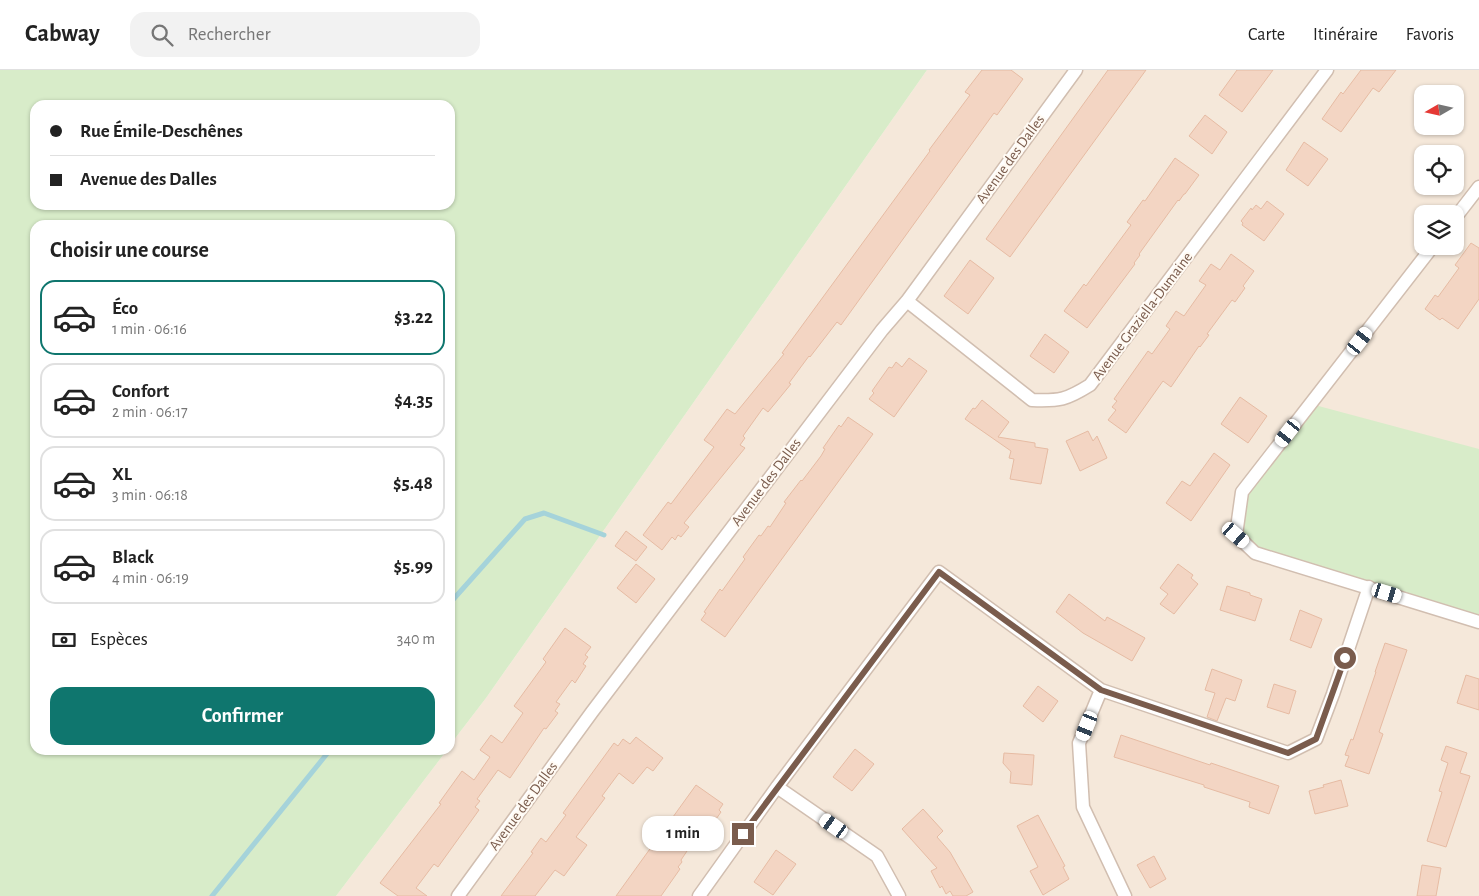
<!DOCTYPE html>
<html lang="fr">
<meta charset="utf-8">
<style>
:root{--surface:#fff;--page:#f2f2f2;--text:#222;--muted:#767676;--line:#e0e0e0;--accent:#0f766e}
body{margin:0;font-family:"Alegreya Sans",sans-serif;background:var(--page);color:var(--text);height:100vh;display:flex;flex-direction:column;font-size:19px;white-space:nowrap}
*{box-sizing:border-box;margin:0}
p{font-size:16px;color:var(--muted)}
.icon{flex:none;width:28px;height:28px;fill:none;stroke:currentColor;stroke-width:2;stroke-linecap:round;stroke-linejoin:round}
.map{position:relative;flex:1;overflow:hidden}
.side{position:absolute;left:30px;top:150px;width:425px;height:535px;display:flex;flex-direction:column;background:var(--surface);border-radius:15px;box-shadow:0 1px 4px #0004}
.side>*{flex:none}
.hud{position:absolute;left:30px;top:30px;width:425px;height:110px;border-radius:15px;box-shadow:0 1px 4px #0004;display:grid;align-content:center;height:110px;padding:0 20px;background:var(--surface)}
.needle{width:32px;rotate:261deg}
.buttons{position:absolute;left:1414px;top:15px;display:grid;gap:10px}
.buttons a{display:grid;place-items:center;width:50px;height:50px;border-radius:10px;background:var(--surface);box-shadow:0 1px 4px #0004;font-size:25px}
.end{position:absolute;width:22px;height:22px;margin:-11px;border:6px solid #7a5c4d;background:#fff;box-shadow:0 0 0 2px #fff}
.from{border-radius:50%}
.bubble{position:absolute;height:35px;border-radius:15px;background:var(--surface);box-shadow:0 1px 4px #0004;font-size:16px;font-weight:700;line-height:35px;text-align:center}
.car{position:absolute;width:15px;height:30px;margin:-15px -8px;border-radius:6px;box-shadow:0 0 4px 1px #0007;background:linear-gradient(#fff 24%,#345 0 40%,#fff 0 76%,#345 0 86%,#fff 0)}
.hud b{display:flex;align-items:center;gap:18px;height:48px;font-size:19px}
.hud b+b{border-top:1px solid var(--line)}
.hud i{width:12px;height:12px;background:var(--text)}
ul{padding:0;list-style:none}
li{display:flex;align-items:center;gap:15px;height:75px;margin:0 10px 8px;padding:0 10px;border:2px solid var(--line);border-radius:15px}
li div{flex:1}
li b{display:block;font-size:19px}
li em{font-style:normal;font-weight:700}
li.on{border-color:var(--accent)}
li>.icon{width:45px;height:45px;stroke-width:1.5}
h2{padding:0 20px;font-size:22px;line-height:60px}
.pay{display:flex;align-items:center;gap:12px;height:55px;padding:0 20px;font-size:19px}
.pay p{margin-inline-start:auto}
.action{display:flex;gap:10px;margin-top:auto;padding:10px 20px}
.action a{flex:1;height:58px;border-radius:15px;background:var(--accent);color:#fff;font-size:20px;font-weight:700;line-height:58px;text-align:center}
header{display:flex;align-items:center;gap:30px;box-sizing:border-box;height:70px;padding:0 25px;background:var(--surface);border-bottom:1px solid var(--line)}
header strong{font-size:24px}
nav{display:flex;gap:28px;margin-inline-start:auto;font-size:18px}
.search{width:350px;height:45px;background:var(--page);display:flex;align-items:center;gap:12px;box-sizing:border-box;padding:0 18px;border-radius:15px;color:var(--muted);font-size:19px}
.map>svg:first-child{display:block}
.residential{fill:#f5e8da;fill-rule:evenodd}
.green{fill:#d8ecc9;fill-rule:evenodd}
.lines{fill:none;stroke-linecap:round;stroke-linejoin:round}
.stream{stroke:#a5d3da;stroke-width:5}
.building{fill:#f3d5c3;stroke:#e6bba3}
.street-casing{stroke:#d1beb0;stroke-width:15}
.street{stroke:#fff;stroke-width:12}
.route{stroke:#7a5c4d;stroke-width:6}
.labels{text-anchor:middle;stroke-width:4;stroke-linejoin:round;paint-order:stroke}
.street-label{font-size:15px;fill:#7a5c4d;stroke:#fffaf3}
</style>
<header>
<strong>Cabway</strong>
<div class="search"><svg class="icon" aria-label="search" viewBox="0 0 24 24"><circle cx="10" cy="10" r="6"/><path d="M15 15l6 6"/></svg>Rechercher</div>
<nav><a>Carte</a><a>Itinéraire</a><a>Favoris</a></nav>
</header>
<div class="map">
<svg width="1479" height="826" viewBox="0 0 1479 826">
<rect width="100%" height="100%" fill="#fdf6ec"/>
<path class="residential" d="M927 0H1479V826H336L447 680H450V675L486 628ZM1422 24H1455V56H1422ZM1422 84H1455V116H1422ZM1422 144H1455V176H1422Z"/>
<path class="green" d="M0 0H927L486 628 450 675V155H35V680H447L336 826H0ZM35 35H450V135H35Z
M1311 334 1479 379V552L1255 483 1236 465 1242 422Z"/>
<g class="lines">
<path class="stream" d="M450 533 525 449 544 443 604 465
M212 826 330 680"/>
</g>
<path class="building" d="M982 0H1011L1023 9 997 45 994 43 841 255 837 252 810 287 809 286 789 313 791 314 768 342 763 338 743 366 745 368 740 375 745 378 684 453 689 457 681 467 678 465 675 470 672 467 662 480 643 465 668 432 671 434 714 377 704 370 727 339 735 344 784 284 782 283 930 81 929 80 970 25 965 22Z
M1108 0H1146L1010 187 986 169Z
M1237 0H1273L1242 42 1219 25Z
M1361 0H1396L1379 22 1373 18 1341 62 1322 49 1341 22 1343 24Z
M1205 45 1227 62 1212 84 1189 66Z
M1304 72 1328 89 1308 116 1286 100Z
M1175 88 1199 105 1185 124H1184L1179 131 1178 130 1139 184 1140 185 1134 193 1135 194 1087 258 1064 241 1084 214 1086 216 1131 155 1127 152 1143 130 1145 131Z
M1267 131 1284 144 1264 171 1242 155 1243 153 1241 151 1251 138 1252 140 1256 135 1261 139Z
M1471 173 1479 178V229L1458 259 1442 248 1440 250 1425 239 1435 225 1438 227 1459 198 1455 195Z
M1231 184 1254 201 1243 216 1245 218 1235 232 1232 230 1207 264 1209 265 1200 277 1199 276 1171 317 1163 311 1126 363 1108 350 1116 340 1112 337 1117 331 1114 329 1148 281 1152 284 1170 259 1166 256 1176 241 1184 246 1206 215 1199 211 1211 194 1220 200Z
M970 190 994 208 968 244 944 226Z
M1045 264 1069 282 1054 303 1030 286Z
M909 288 927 301 894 347 869 329 874 323 872 321 889 297 892 298 896 292 902 297Z
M1240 327 1267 346 1248 373 1221 354Z
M982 330 1009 352 998 367 1035 373V377L1048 379 1041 414 1010 409 1014 389 1009 388 1011 381 965 349 973 338 975 339Z
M848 347 873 364 725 567 701 550 706 543 704 542 720 519 722 521 745 489 743 487 759 465 761 466 768 456 770 457 786 433 784 432 801 410 802 411 821 386 825 379 823 378 839 355 841 357Z
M1088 361 1093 371 1097 366 1107 388 1080 401 1066 371Z
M1214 383 1230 395 1191 451 1166 433 1182 411 1190 416Z
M626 461 647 477 636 491 615 476Z
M636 494 655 509 636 533 617 518Z
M1178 494 1193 505 1191 508 1198 514 1174 544 1160 534 1168 524 1160 518Z
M1227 516 1250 523V525L1262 529 1255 551 1220 540Z
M1069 524 1105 551 1107 547 1145 568 1132 591 1083 563 1056 542Z
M1300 540 1322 549 1311 578 1290 570Z
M565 558 591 577 585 585 588 587 583 594 586 596 575 613 572 610 556 632 560 634 555 641 558 643 546 659 544 658 510 708 498 700 477 729 480 731 475 737 479 740 438 797 434 794 416 818 427 826H398L380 813 441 734 439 733 462 701 474 710 490 687 480 680 491 665 502 673 523 643 514 636 546 592 543 589Z
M1385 573 1407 580 1379 662 1383 664 1369 704 1345 696 1349 686 1345 685 1351 669 1353 670 1376 602H1375Z
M1212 599 1242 610 1235 631 1226 628 1217 651 1207 647 1215 623 1205 620Z
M1466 605 1479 609V640L1457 633Z
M1274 614 1296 621 1289 644 1267 637Z
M1038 616 1058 631 1043 652 1023 636Z
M1121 665 1210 695 1211 693 1279 716 1269 744 1249 737 1250 732 1204 717V715L1114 687Z
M636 667 663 688 653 701 647 697 633 714 619 703 602 726 605 728 576 767 587 775 564 806 555 800 535 826H501L533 783 531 782 541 768 546 772 566 745 563 743 614 673 618 676 623 669 630 674Z
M1446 676 1467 683 1460 703 1470 706 1446 777 1427 771 1442 722 1439 721 1448 693 1441 690Z
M855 679 874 694 852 721 833 707Z
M1004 683 1034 685 1032 715 1010 713 1011 702 1003 693Z
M1341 710 1348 736 1315 744 1309 721 1324 717 1323 715Z
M696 715 723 734 719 740 721 742 700 772 695 769 681 790 682 792 678 797 680 799 661 826H616Z
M923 739 943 761 937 767 950 782 973 822 966 826H953L950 821 946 824 942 816 940 818 931 801 937 798 902 759Z
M1038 745 1065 796 1063 797 1069 809 1043 825 1030 801 1038 797 1017 756Z
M776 780 796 794 773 825 754 812Z
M1154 786 1166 809 1150 818 1137 795Z
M1422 795 1441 798 1436 826H1417Z"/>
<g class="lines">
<defs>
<path id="street" d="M1455 148 1479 117
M1433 176 1242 422 1236 465 1255 483 1479 552
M907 231 1032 330C1060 331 1066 330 1090 315L1327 0
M1101 620 1079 673 1083 737 1125 826
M777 717 877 786 899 826
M458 826 592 642 882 260 907 231 1076 0
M699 826 777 717 939 502 1101 620 1288 683 1316 669 1333 624 1369 517"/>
</defs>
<use href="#street" class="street-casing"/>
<use href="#street" class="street"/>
</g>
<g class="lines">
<path class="route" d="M743 764 939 502 1101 620 1288 683 1316 669 1345 588"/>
</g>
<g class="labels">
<g class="street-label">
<text transform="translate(1010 89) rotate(-54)" y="5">Avenue des Dalles</text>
<text transform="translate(1142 246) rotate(-53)" y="5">Avenue Graziella-Dumaine</text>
<text transform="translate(766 412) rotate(-53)" y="5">Avenue des Dalles</text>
<text transform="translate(523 736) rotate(-54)" y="5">Avenue des Dalles</text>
</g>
</g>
</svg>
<div class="buttons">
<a><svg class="needle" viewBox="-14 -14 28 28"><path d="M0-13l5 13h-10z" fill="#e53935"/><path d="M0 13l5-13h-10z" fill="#767676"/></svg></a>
<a><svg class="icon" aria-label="locate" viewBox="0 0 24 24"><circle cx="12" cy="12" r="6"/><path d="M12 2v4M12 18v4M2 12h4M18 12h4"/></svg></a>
<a><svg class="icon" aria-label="layers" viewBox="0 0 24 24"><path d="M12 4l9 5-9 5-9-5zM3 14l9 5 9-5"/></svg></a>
</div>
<i class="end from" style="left:1345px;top:588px"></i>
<i class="end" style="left:743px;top:764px"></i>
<div class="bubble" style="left:642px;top:746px;width:82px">1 min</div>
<i class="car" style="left:1360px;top:271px;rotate:38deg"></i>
<i class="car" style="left:1288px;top:363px;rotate:218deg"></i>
<i class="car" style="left:1236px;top:465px;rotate:131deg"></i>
<i class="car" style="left:1387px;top:523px;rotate:107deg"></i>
<i class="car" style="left:1087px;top:656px;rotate:202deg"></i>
<i class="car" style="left:834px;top:756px;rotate:305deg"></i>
<div class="hud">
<b><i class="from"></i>Rue Émile-Deschênes</b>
<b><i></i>Avenue des Dalles</b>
</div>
<section class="side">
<h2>Choisir une course</h2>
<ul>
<li class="on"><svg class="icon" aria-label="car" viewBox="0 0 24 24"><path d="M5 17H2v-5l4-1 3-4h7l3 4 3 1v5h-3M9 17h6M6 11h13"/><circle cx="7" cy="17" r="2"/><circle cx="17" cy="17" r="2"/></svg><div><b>Éco</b><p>1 min · 06:16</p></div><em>$3.22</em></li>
<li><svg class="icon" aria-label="car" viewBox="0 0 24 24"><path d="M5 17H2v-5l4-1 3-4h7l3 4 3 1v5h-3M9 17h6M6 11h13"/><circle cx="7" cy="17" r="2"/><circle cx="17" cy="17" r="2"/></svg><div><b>Confort</b><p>2 min · 06:17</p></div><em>$4.35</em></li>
<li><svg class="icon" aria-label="car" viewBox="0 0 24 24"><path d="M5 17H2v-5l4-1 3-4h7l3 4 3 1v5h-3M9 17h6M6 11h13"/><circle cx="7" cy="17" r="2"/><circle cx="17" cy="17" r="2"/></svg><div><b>XL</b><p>3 min · 06:18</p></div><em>$5.48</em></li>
<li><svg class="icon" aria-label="car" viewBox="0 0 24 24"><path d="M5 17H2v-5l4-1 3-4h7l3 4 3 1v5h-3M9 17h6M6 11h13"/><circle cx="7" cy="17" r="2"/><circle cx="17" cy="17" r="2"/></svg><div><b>Black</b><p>4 min · 06:19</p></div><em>$5.99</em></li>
</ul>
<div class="pay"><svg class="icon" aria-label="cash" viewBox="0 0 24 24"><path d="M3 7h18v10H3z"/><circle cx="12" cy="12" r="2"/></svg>Espèces<p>340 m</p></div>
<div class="action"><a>Confirmer</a></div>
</section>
</div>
